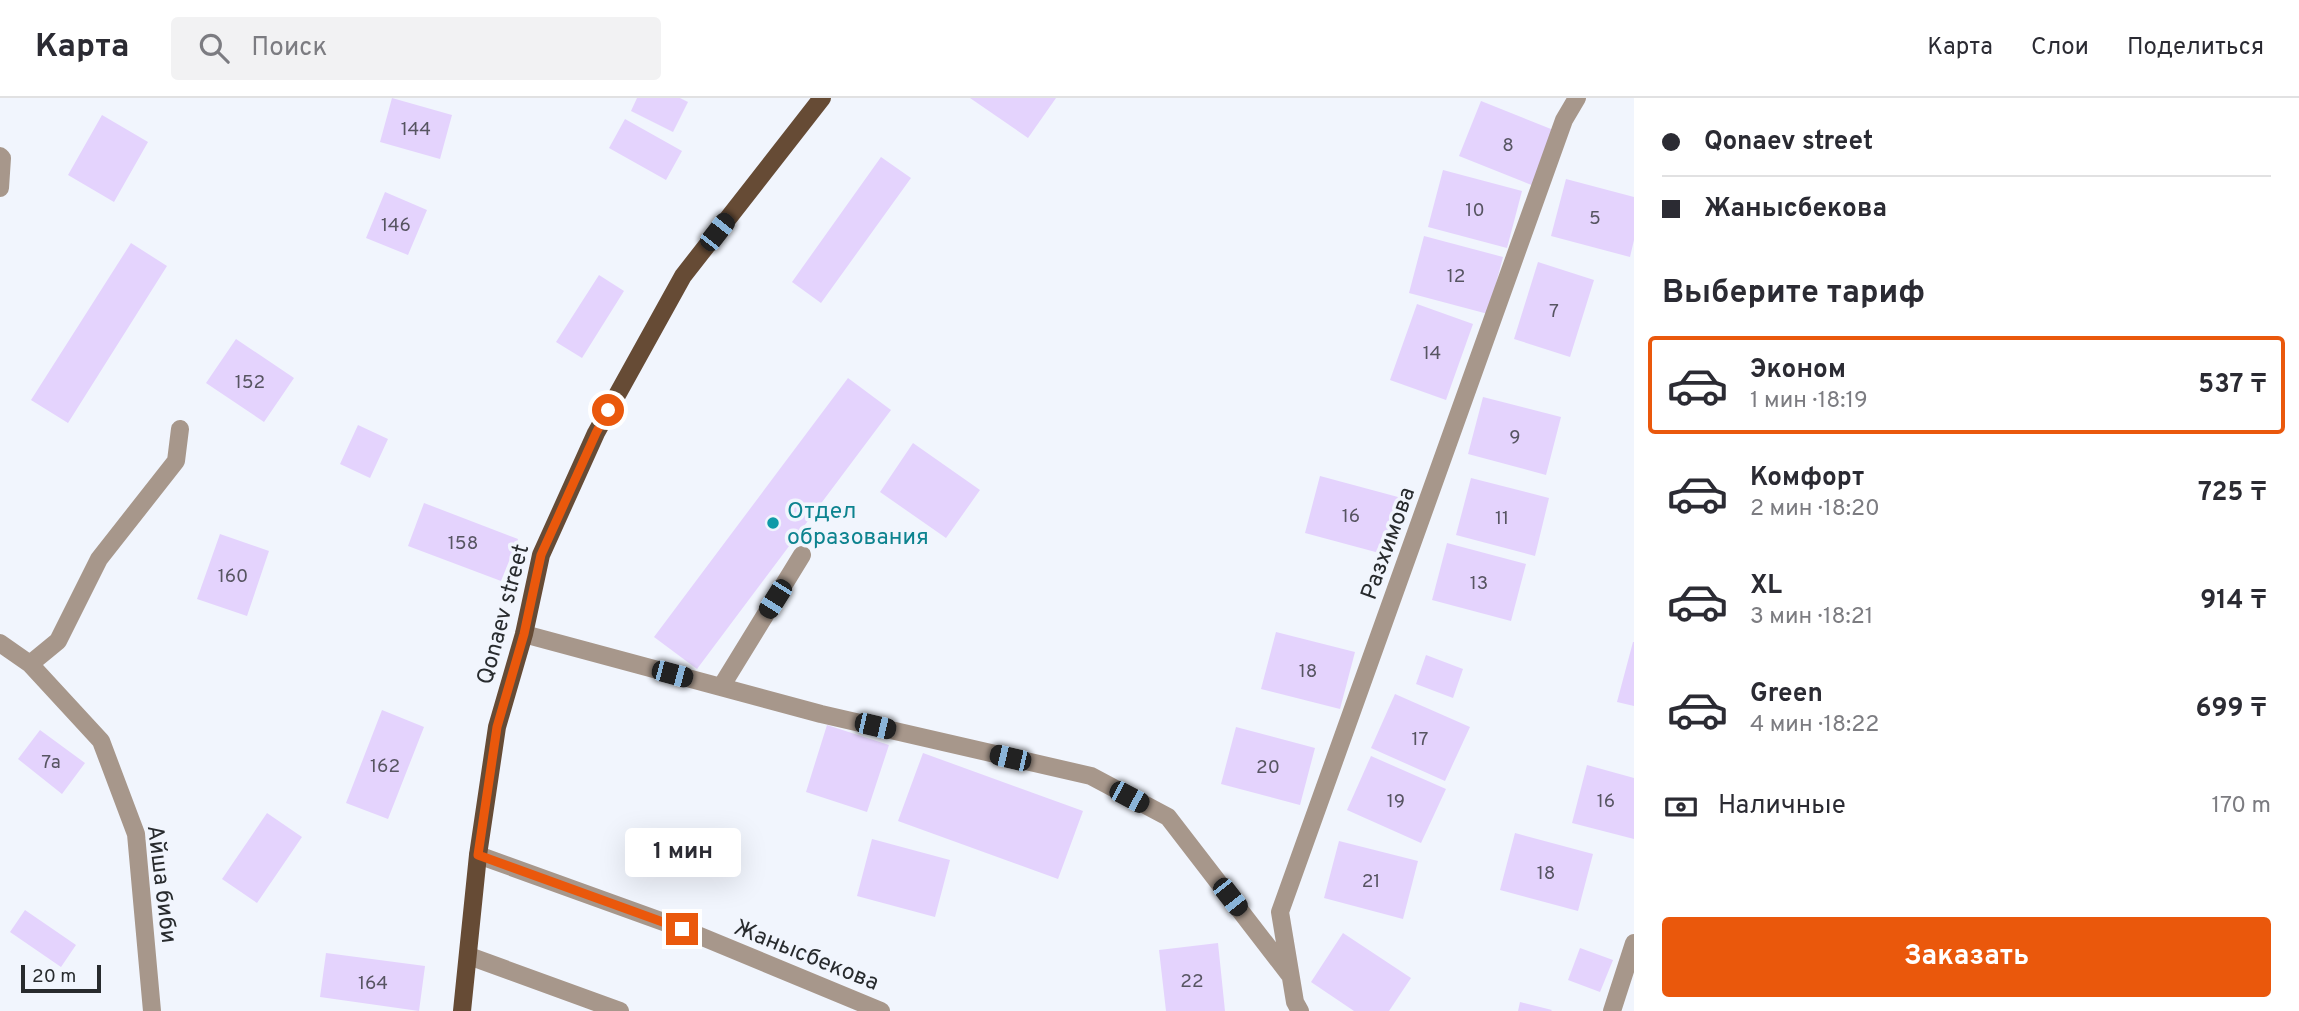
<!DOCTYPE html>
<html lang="ru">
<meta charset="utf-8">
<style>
:root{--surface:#fff;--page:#f2f2f3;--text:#2b2b33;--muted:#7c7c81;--line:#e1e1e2;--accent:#ea580c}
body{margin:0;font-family:Overpass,sans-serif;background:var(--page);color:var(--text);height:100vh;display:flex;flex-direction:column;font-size:26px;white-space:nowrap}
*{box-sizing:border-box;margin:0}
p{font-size:23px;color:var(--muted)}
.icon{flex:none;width:38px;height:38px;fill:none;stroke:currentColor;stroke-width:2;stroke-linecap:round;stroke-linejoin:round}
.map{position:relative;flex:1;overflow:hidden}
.drawer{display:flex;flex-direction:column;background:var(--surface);width:665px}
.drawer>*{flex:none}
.guide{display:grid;align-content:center;height:154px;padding:0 28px;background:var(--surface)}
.scale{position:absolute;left:21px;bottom:18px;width:80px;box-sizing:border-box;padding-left:7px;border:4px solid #282b2e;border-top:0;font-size:19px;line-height:24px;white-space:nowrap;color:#282b2e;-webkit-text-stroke:5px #f1f5fd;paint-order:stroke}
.end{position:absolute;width:32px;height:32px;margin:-16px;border:9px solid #ea580c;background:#fff;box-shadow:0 0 0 4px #fff}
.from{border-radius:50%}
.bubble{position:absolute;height:49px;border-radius:7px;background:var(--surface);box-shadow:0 7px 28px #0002;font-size:23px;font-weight:700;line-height:49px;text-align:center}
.car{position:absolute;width:21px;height:42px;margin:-21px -10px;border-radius:9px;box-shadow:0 0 5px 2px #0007;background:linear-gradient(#222 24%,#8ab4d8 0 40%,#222 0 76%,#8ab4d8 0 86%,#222 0)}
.guide b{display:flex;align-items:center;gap:24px;height:66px;font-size:26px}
.guide b+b{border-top:2px solid var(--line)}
.guide i{width:18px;height:18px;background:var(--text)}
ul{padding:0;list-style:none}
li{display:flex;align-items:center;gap:21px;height:98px;margin:0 14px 10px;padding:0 14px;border:4px solid transparent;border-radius:7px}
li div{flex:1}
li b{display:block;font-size:26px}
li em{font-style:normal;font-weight:700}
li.current{border-color:var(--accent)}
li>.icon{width:63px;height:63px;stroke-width:1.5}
h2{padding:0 28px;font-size:32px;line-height:84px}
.pay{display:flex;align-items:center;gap:18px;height:77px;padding:0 28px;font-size:26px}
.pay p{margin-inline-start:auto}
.action{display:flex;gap:14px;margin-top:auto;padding:14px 28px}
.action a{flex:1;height:80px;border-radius:7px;background:var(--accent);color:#fff;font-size:28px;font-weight:700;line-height:80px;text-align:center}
header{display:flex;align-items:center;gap:42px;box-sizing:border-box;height:98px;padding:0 35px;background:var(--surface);border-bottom:2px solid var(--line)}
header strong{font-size:33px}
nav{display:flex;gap:38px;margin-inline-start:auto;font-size:24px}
.search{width:490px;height:63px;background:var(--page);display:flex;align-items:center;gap:18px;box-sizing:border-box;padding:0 24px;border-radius:7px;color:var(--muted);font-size:26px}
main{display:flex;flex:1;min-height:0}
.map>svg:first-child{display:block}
.building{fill:#e4d3fd}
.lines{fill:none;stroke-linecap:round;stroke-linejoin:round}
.minor{stroke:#a7978b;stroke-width:18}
.major{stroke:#664b35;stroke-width:18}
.route{stroke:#ea580c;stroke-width:9}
.culture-dot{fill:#0f9aa8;stroke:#f1f5fd;stroke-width:2.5}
.labels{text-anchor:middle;stroke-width:7;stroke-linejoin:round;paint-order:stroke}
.number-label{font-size:19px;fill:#575562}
.culture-label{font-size:23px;fill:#0d838f;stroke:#f1f5fd;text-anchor:start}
.street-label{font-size:23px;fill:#282b2e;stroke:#f1f5fd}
</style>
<header>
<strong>Карта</strong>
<div class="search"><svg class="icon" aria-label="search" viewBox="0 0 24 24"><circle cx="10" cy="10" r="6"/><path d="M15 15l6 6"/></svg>Поиск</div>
<nav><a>Карта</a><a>Слои</a><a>Поделиться</a></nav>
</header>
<main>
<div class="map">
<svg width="1634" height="913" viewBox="0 0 1634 913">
<rect width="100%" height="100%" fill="#f1f5fd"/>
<path class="building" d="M392 0 452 17 440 61 380 44Z
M637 0H680L688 4 673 34 631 13Z
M970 0H1056L1028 40Z
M1481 3 1556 33 1534 88 1459 58Z
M102 17 148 44 114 104 68 77Z
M625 21 682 53 666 82 609 50Z
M881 59 911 80 821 205 792 184Z
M1443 72 1522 93 1507 150 1428 129Z
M1566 81 1634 99V142L1630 159 1551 138Z
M385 94 427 112 408 157 366 140Z
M1424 138 1503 159 1488 216 1409 195Z
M131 145 167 168 68 325 31 302Z
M1538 164 1594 182 1570 259 1514 241Z
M599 177 624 193 582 260 556 244Z
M1417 206 1473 226 1446 302 1390 282Z
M236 241 294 280 264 324 206 285Z
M848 280 891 312 697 571 654 539Z
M1483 299 1561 319 1546 377 1468 356Z
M358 327 388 341 370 380 340 366Z
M913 345 980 392 946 440 880 394Z
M1320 378 1398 399 1383 456 1305 435Z
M1471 380 1549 400 1535 458 1456 437Z
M424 405 518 441 501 483 408 448Z
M220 436 269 453 247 518 197 501Z
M1447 445 1526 466 1511 523 1432 502Z
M1276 534 1355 554 1340 611 1261 591Z
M1633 544H1634V608L1617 604Z
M1426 557 1463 571 1453 600 1416 586Z
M1395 596 1470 629 1445 683 1371 650Z
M382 612 424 629 388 721 346 705Z
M827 627 889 647 867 714 806 694Z
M1236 629 1315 650 1300 707 1221 686Z
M40 632 85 665 62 696 18 661Z
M923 655 1083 713 1058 781 898 723Z
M1371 658 1446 691 1421 745 1347 712Z
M1587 667 1634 680V741L1572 725Z
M267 715 302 739 257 805 222 781Z
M1515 735 1593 756 1578 813 1500 792Z
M872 741 950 762 935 819 857 798Z
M1339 743 1418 763 1403 821 1324 800Z
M25 812 76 847 61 869 10 834Z
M1343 835 1411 880 1389 913H1354L1311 884Z
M1218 845 1225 913H1166L1159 852Z
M1580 850 1613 862 1600 894 1568 882Z
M326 855 425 868 419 913 320 899Z
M1520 904 1552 912 1551 913H1518Z"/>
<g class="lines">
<path class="minor" d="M0 58 2 60 0 90
M524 536 821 616 1091 678 1168 719 1289 876
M0 545 30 566 101 643 136 736 152 913
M30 566 58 543 99 461 176 363 180 331
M721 589 802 457
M478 757 683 831 881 913
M469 858 620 913
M1300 913 1295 904 1280 814 1564 22 1577 0
M1612 913 1634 845"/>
<path class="major" d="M462 913 478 757 497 629 524 536 541 457 596 335 683 178 822 0"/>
</g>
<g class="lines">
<path class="route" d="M608 312 596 335 541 457 524 536 497 629 478 757 682 831"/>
</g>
<circle class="culture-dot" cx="773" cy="425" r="7"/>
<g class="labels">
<g class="number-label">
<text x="416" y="37">144</text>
<text x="1508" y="53">8</text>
<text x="1475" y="118">10</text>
<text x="1595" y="126">5</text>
<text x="396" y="133">146</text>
<text x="1456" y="184">12</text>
<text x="1554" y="219">7</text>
<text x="1432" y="261">14</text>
<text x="250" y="290">152</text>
<text x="1515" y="345">9</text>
<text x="1351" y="424">16</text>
<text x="1502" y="426">11</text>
<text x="463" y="451">158</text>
<text x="233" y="484">160</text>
<text x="1479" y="491">13</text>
<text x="1308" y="579">18</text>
<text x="1420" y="647">17</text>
<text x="51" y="670">7а</text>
<text x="385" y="674">162</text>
<text x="1268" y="675">20</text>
<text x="1396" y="709">19</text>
<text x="1606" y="709">16</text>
<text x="1546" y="781">18</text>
<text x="1371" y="789">21</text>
<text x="1192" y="889">22</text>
<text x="373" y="891">164</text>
</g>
<g class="culture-label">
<text x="787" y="420">Отдел<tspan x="787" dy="26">образования</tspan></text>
</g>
<g class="street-label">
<text transform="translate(1387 445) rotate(-70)" y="8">Разхимова</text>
<text transform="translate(502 516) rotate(-75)" y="8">Qonaev street</text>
<text transform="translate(163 786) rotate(83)" y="8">Айша биби</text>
<text transform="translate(807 856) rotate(22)" y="8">Жанысбекова</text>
</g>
</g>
</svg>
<div class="scale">20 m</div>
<i class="end from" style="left:608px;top:312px"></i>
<i class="end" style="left:682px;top:831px"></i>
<div class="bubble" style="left:625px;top:730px;width:116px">1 мин</div>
<i class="car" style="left:717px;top:134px;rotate:38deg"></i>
<i class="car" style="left:775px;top:501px;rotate:212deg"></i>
<i class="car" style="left:672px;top:576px;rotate:105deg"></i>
<i class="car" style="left:875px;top:628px;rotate:103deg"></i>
<i class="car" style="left:1010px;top:660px;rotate:283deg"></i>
<i class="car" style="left:1129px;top:699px;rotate:118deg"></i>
<i class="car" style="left:1230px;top:799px;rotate:142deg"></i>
</div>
<section class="drawer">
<div class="guide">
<b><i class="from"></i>Qonaev street</b>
<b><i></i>Жанысбекова</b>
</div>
<h2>Выберите тариф</h2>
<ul>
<li class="current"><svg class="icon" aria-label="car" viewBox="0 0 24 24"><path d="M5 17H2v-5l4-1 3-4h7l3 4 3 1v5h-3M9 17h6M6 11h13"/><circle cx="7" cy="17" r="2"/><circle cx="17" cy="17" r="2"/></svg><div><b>Эконом</b><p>1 мин · 18:19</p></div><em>537 ₸</em></li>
<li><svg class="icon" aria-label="car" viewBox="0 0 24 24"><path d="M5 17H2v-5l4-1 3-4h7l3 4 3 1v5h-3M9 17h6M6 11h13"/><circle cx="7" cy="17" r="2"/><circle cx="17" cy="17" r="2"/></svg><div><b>Комфорт</b><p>2 мин · 18:20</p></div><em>725 ₸</em></li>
<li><svg class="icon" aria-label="car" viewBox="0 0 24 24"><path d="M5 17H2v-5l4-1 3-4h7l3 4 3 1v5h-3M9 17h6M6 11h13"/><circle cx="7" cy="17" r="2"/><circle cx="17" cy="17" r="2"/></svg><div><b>XL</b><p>3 мин · 18:21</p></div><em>914 ₸</em></li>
<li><svg class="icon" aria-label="car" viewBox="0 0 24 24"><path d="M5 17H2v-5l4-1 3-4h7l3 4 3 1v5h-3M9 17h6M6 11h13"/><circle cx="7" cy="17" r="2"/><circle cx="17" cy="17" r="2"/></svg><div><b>Green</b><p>4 мин · 18:22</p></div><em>699 ₸</em></li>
</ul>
<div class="pay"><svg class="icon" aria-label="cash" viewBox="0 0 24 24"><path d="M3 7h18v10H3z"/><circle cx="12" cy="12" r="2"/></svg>Наличные<p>170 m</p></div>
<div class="action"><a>Заказать</a></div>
</section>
</main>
